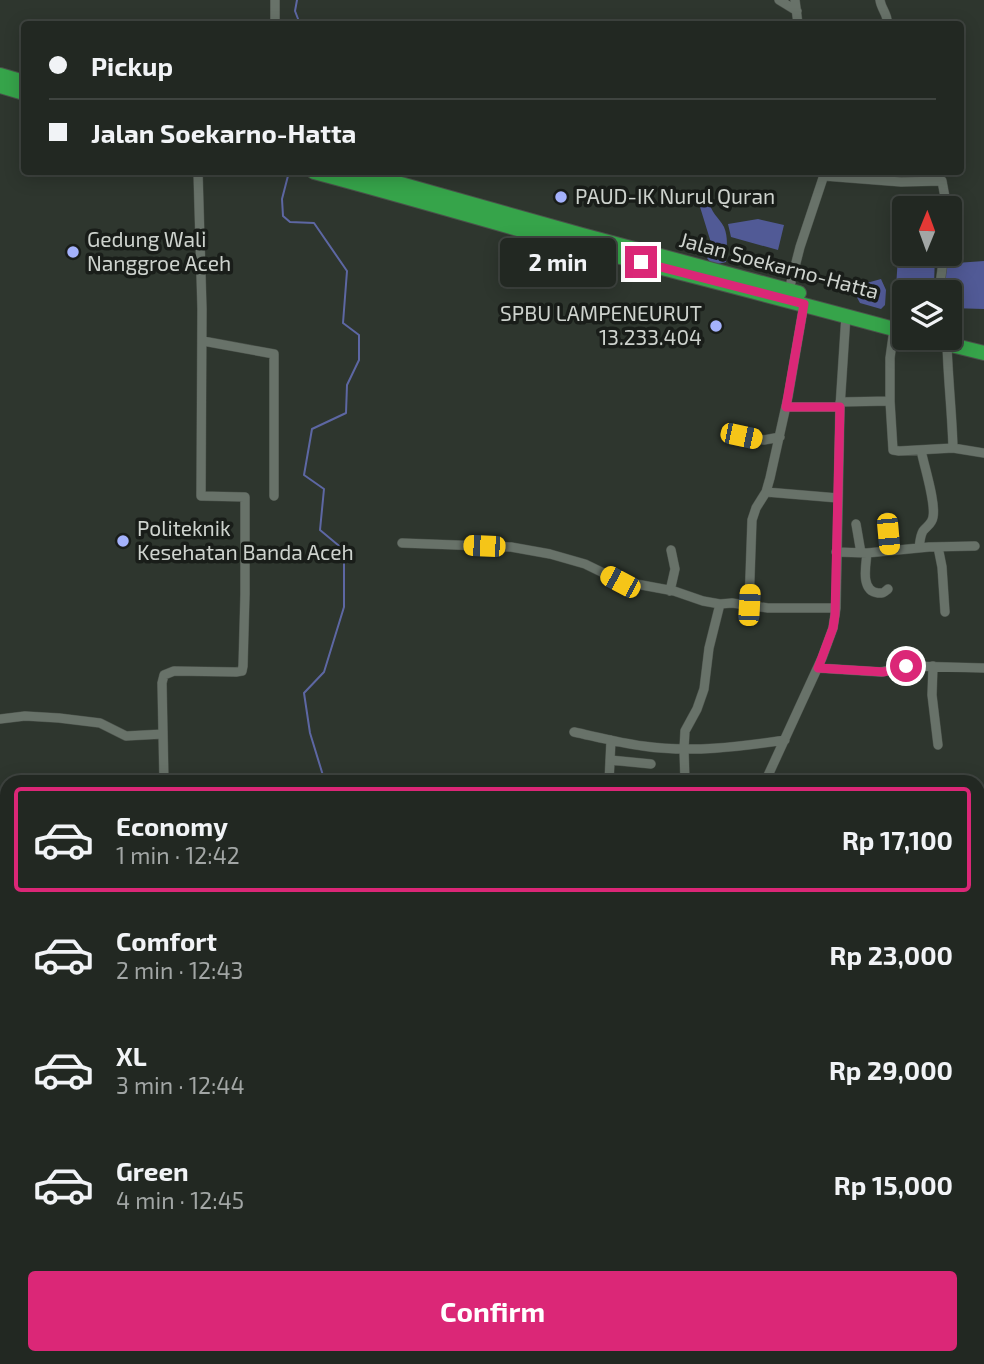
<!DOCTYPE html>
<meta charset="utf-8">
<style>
:root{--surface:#222822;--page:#2a302a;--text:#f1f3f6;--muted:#a2a6a5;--line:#3f4440;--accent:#db2777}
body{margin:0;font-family:"Exo 2",sans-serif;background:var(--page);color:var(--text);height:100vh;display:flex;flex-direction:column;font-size:26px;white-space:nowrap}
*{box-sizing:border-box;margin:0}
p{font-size:23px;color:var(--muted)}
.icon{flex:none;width:38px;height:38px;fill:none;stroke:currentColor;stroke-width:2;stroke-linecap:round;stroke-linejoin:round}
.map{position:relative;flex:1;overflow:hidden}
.drawer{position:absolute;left:0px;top:775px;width:985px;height:590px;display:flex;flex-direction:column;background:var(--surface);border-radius:21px 21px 0 0;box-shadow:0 4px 18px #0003,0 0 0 2px var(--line)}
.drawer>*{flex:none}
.guide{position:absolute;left:21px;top:21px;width:943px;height:154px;border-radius:7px;box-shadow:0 4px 18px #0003,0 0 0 2px var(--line);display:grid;align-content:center;height:154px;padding:0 28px;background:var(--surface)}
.needle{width:46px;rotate:1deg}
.buttons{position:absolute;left:892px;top:196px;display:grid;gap:14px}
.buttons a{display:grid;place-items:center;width:70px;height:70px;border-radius:7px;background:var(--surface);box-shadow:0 4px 18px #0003,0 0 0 2px var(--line);font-size:35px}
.end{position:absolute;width:32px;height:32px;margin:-16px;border:9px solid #db2777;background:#fff;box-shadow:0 0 0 4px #fff}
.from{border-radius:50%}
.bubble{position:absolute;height:49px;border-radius:7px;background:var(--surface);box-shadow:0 4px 18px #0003,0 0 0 2px var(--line);font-size:23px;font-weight:700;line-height:49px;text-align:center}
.car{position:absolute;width:21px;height:42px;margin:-21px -10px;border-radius:9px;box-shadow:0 0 5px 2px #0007;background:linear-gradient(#f5c518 24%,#345 0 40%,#f5c518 0 76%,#345 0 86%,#f5c518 0)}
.guide b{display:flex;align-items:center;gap:24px;height:66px;font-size:26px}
.guide b+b{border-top:2px solid var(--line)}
.guide i{width:18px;height:18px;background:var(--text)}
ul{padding:12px 0 0;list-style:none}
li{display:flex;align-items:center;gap:21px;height:105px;margin:0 14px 10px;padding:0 14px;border:4px solid transparent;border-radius:7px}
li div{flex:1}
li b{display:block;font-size:26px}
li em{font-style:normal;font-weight:700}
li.current{border-color:var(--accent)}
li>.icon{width:63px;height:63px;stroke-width:1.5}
.button{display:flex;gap:14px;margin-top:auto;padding:14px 28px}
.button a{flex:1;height:80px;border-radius:7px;background:var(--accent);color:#fff;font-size:28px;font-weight:700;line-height:80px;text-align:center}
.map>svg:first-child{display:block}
.forest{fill:#515a96}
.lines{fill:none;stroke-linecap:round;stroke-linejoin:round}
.stream{stroke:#5d67a3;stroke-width:2}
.minor-casing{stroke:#4a514a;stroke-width:10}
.highway-casing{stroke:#4a514a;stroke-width:16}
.minor{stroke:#687269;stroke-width:9}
.highway{stroke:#36a44a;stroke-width:14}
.route{stroke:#db2777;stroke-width:9}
.poi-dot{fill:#a4b2fc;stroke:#191d19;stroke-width:2.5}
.labels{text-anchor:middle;stroke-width:7;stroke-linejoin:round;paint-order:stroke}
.poi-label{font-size:21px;fill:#ced3ce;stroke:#191d19;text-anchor:start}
.street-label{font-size:21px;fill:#ced3ce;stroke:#191d19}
</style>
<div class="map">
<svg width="984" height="1364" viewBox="0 0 984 1364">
<rect width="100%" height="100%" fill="#2e362e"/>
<path class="forest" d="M702 201H710C710 213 719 217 724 227 729 239 726 249 726 262 717 264 713 266 707 258L716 250 712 246 700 207Z
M758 219 784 225 778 250 731 237 728 224Z
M899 240 905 241V254H935L934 286 896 288Z
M984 261V309L950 308V292H938L942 264Z
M881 279 886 290 885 305 881 309 860 303 854 292 863 284Z"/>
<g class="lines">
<path class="stream" d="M297 0 295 11 300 24
M289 172 282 199 283 216 290 222 314 223 347 271 343 323 359 335V360L347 385 346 413 312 429 304 475 324 489 320 530 344 550V607L324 672 304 693 310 733 325 782"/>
<defs>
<path id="minor" d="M275 0V24
M779 0 797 11
M795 0 798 24
M880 0C881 9 889 16 887 24
M824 176 901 182 942 181 947 208
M789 290 800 247 825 172
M939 292 944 254
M203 341 274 354V496
M947 344C948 379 952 413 953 448
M890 401 893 450 899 451 953 448 984 453
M840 402 890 401V358L894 329
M786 407H840
M741 436 764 440 780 437
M766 492 838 498
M887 517 889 551
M856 524 861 553
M402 543 511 547 550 554 585 564 620 581 674 591 703 601 720 604 732 603 768 608H836
M938 547 942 567 945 612
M919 548C920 542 920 536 923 531 927 526 932 524 933 517 936 502 924 466 921 450
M836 552 867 553 929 547 975 546
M867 553C866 565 860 591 878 593 884 593 883 593 888 589
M670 591 675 569 671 550
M749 605 752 520 756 508 766 492 770 478 788 397 804 304
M933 666 932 695 938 745
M818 668 881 672 910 666 984 668
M0 719 25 716 59 718 100 723 126 736 163 734
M574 732C597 737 620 743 643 746 690 753 739 747 785 740
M610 760 651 764
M164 782 162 683 164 675 174 671 236 672 242 671 243 666 245 594V497L201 496 202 309 198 172
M609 782 611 740
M685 782 684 749 685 731 697 709 704 689 709 648 720 604
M765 782 822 658 833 628 836 608 840 407 846 315
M0 799 7 800
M0 897 7 896
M0 926H7
M0 977 7 980
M0 1083 7 1085
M978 1083H984
M978 1105H984
M0 1123 7 1125
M0 1284 7 1286
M0 1349 7 1352
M29 1364 30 1358
M663 1364 664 1358"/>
<path id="highway" d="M0 75 24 82
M0 86 24 93
M314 172C405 196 495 223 586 248 692 276 799 303 905 332
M358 172 582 235 799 293
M923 338 984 353"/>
</defs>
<use href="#minor" class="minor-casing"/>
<use href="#highway" class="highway-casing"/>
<use href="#minor" class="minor"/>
<use href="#highway" class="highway"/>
</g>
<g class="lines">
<path class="route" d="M641 262 804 304 786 407H840L835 615 833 628 818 668 884 672 906 666"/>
</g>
<g class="poi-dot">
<circle cx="561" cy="197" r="7"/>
<circle cx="73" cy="252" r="7"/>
<circle cx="716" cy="326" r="7"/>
<circle cx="123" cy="541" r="7"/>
</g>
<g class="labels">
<g class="poi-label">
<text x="575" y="204">PAUD-IK Nurul Quran</text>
<text x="87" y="247">Gedung Wali<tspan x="87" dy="24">Nanggroe Aceh</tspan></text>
<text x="702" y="321" text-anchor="end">SPBU LAMPENEURUT<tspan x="702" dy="24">13.233.404</tspan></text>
<text x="137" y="536">Politeknik<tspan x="137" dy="24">Kesehatan Banda Aceh</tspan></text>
</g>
<g class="street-label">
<text transform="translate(779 266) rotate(15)" y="7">Jalan Soekarno-Hatta</text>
</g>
</g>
</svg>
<div class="buttons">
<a><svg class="needle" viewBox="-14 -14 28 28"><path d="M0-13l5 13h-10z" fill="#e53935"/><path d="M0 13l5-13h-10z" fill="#a2a6a5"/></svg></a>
<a><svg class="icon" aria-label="layers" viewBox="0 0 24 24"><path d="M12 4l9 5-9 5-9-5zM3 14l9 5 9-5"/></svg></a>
</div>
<i class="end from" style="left:906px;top:666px"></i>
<i class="end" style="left:641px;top:262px"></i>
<div class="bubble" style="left:500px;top:238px;width:116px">2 min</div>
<i class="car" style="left:741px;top:436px;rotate:102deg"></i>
<i class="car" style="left:888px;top:534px;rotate:175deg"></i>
<i class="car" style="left:484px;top:546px;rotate:272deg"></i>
<i class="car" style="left:620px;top:582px;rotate:298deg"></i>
<i class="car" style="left:749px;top:605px;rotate:3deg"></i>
<div class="guide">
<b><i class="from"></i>Pickup</b>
<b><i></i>Jalan Soekarno-Hatta</b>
</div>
<section class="drawer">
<ul>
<li class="current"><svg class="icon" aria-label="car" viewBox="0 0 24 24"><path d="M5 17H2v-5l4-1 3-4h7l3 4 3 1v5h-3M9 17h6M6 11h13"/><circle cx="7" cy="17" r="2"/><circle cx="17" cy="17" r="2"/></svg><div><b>Economy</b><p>1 min · 12:42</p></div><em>Rp 17,100</em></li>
<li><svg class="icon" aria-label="car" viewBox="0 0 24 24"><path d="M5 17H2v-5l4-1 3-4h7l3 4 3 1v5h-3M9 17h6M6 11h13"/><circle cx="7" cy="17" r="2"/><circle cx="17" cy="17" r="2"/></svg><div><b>Comfort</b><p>2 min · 12:43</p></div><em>Rp 23,000</em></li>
<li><svg class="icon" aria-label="car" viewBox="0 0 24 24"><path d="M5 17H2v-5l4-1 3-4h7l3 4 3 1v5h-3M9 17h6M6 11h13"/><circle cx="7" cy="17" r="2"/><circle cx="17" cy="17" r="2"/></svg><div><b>XL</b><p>3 min · 12:44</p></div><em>Rp 29,000</em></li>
<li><svg class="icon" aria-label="car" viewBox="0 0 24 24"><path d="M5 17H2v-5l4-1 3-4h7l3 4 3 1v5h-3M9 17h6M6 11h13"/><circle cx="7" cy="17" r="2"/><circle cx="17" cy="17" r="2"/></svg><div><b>Green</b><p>4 min · 12:45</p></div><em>Rp 15,000</em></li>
</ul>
<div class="button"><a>Confirm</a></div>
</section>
</div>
